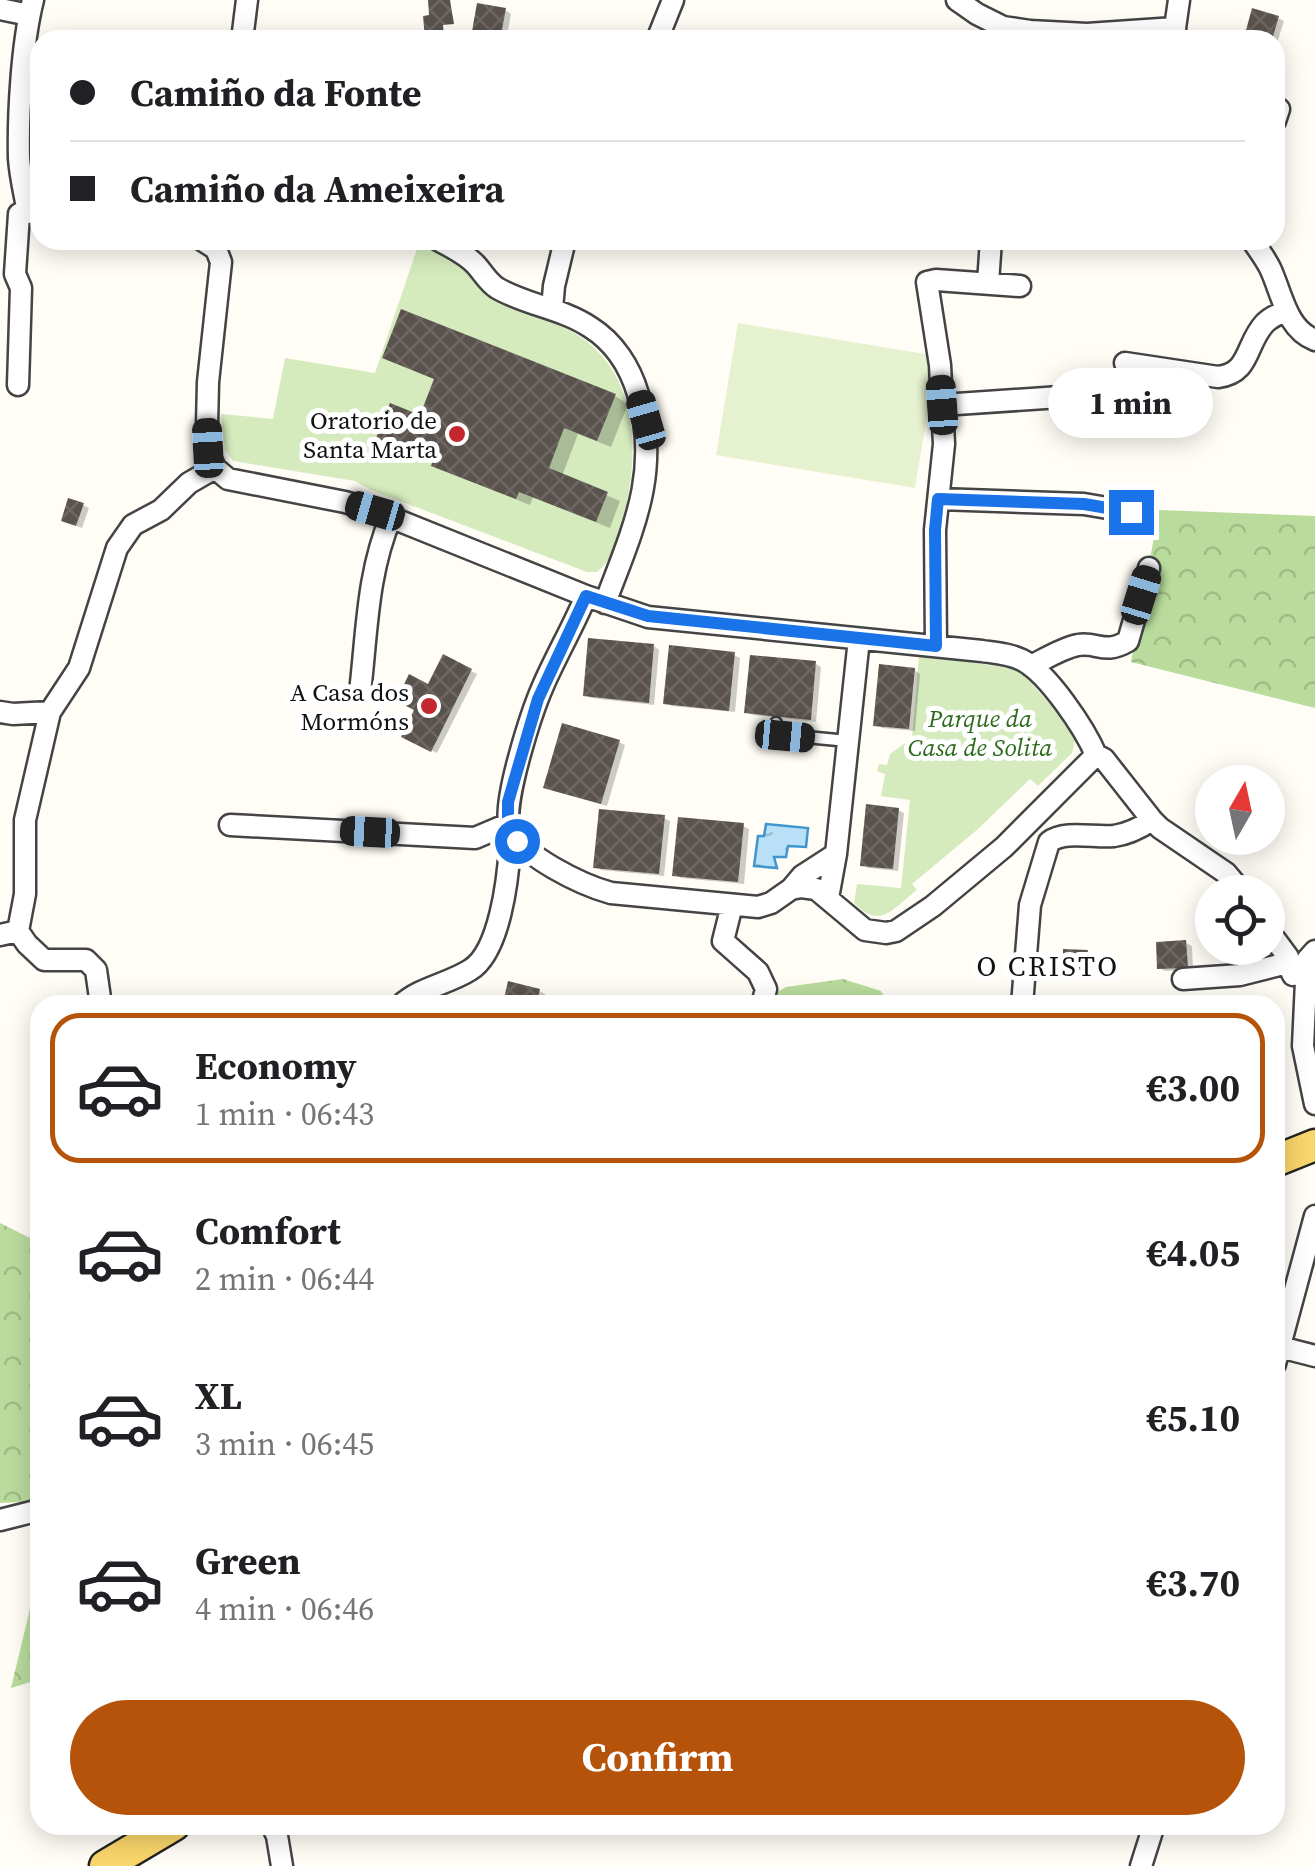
<!DOCTYPE html>
<meta charset="utf-8">
<style>
:root{--surface:#fff;--page:#f6f6f6;--text:#202124;--muted:#757577;--line:#e0e0e0;--accent:#b45309}
body{margin:0;font-family:"Source Serif 4",serif;background:var(--page);color:var(--text);height:100vh;display:flex;flex-direction:column;font-size:38px;white-space:nowrap}
*{box-sizing:border-box;margin:0}
p{font-size:32px;color:var(--muted)}
.icon{flex:none;width:55px;height:55px;fill:none;stroke:currentColor;stroke-width:2;stroke-linecap:round;stroke-linejoin:round}
.map{position:relative;flex:1;overflow:hidden}
.details{position:absolute;left:30px;top:995px;width:1255px;height:840px;display:flex;flex-direction:column;background:var(--surface);border-radius:30px;box-shadow:0 5px 25px #0003}
.details>*{flex:none}
.banner{position:absolute;left:30px;top:30px;width:1255px;height:220px;border-radius:30px;box-shadow:0 5px 25px #0003;display:grid;align-content:center;height:220px;padding:0 40px;background:var(--surface)}
.needle{width:65px;rotate:9deg}
.controls{position:absolute;left:1195px;top:765px;display:grid;gap:20px}
.controls a{display:grid;place-items:center;width:90px;height:90px;border-radius:50%;background:var(--surface);box-shadow:0 5px 25px #0003;font-size:50px}
.end{position:absolute;width:45px;height:45px;margin:-22px;border:12px solid #1a73e8;background:#fff;box-shadow:0 0 0 5px #fff}
.from{border-radius:50%}
.bubble{position:absolute;height:70px;border-radius:35px;background:var(--surface);box-shadow:0 5px 25px #0003;font-size:32px;font-weight:700;line-height:70px;text-align:center}
.car{position:absolute;width:30px;height:60px;margin:-30px -15px;border-radius:12px;box-shadow:0 0 8px 2px #0007;background:linear-gradient(#222 24%,#8ab4d8 0 40%,#222 0 76%,#8ab4d8 0 86%,#222 0)}
.banner b{display:flex;align-items:center;gap:35px;height:95px;font-size:38px}
.banner b+b{border-top:2px solid var(--line)}
.banner i{width:25px;height:25px;background:var(--text)}
ul{padding:18px 0 0;list-style:none}
li{display:flex;align-items:center;gap:30px;height:150px;margin:0 20px 15px;padding:0 20px;border:5px solid transparent;border-radius:30px}
li div{flex:1}
li b{display:block;font-size:38px}
li em{font-style:normal;font-weight:700}
li.active{border-color:var(--accent)}
li>.icon{width:90px;height:90px;stroke-width:1.5}
.cta{display:flex;gap:20px;margin-top:auto;padding:20px 40px}
.cta a{flex:1;height:115px;border-radius:60px;background:var(--accent);color:#fff;font-size:40px;font-weight:700;line-height:115px;text-align:center}
.map>svg:first-child{display:block}
.forest{fill:url(#forest-crowns)}
.park{fill:#d5ebbd}
.pitch{fill:#e6f2cf}
.water{fill:url(#water-ripples);stroke:#3f96cf;stroke-width:2.5}
.shadow{fill:#0003}
.building{fill:url(#building-cross-hatch)}
.lines{fill:none;stroke-linecap:round;stroke-linejoin:round}
.service-casing{stroke:#444;stroke-width:15}
.minor-casing{stroke:#444;stroke-width:25}
.primary-casing{stroke:#222;stroke-width:35}
.service{stroke:#fff;stroke-width:10}
.minor{stroke:#fff;stroke-width:20}
.primary{stroke:#f9d66b;stroke-width:30}
.route{stroke:#1a73e8;stroke-width:12}
.poi-dot{fill:#c4262e;stroke:#fff;stroke-width:4}
.labels{text-anchor:middle;stroke-width:10;stroke-linejoin:round;paint-order:stroke}
.poi-label{font-size:25px;fill:#111;stroke:#fff;text-anchor:end}
.park-label{font-size:25px;font-style:italic;fill:#2f6b1f;stroke:#fff}
.neighbourhood-label{font-size:28px;letter-spacing:2.5px;fill:#111;stroke:#fff}
</style>
<div class="map">
<svg width="1315" height="1866" viewBox="0 0 1315 1866">
<defs>
<pattern id="forest-crowns" width="20" height="18" patternUnits="userSpaceOnUse" patternTransform="scale(2.5)"><rect width="20" height="18" fill="#b9dc9c"/><path d="M2 6a3 3 0 1 1 6 0M12 15a3 3 0 1 1 6 0" fill="none" stroke="#9ebc85"/></pattern>
<pattern id="water-ripples" width="26" height="14" patternUnits="userSpaceOnUse" patternTransform="scale(2.5)"><rect width="26" height="14" fill="#b9e0f7"/><path d="M2 4q2-2 4 0t4 0M15 11q2-2 4 0t4 0" fill="none" stroke="#9ebfd3"/></pattern>
<pattern id="building-cross-hatch" width="8" height="8" patternUnits="userSpaceOnUse" patternTransform="scale(2.5)"><rect width="8" height="8" fill="#5a524d"/><path d="M0 0l8 8M0 8l8-8" fill="none" stroke="#6d6662"/></pattern>
</defs>
<rect width="100%" height="100%" fill="#fffdf5"/>
<path class="forest" d="M1159 510 1315 516V708L1131 662Z
M843 979 881 991 889 1005H756L786 987Z
M0 1223 40 1243V1501L0 1503Z
M40 1567V1679L11 1688Z"/>
<path class="park" d="M420 240H425C436 247 447 253 457 261 470 273 482 288 497 297 528 314 565 322 592 346 634 383 638 445 628 496 624 520 617 557 597 572H587L371 490 355 481 233 461 225 450 221 414 273 419 285 358 375 373Z
M919 655 1009 668 1025 676 1073 730 1075 741 1072 753 1038 786 1030 779 978 829 912 884 917 890C892 909 881 930 854 903L857 884 901 888 910 800 881 796 885 774 877 771 879 764 887 765 890 754 912 738Z"/>
<path class="pitch" d="M738 323 937 356 915 488 716 455Z"/>
<path class="water" d="M766 824 808 828 806 847 788 846 786 857H774L777 868 754 866 758 836H764Z"/>
<path class="shadow" d="M505 10 511 14 506 40H483L474 36Z
M1278 18 1284 21 1277 43 1275 40H1267L1247 33Z
M385 357 615 396 628 404 611 447 578 434 562 476 620 501 610 528 533 497 530 505 447 472 435 461 379 437 421 418 436 380Z
M83 505 89 508 82 528 69 523Z
M654 646 659 650 654 705 591 698 585 695Z
M734 655 740 658 735 712 672 706 666 703Z
M444 657 477 674 437 753 404 736Z
M816 664 821 667 816 722 753 715 747 712Z
M914 670 920 674 915 731 882 728 876 724Z
M619 742 625 745 607 806 551 790Z
M898 810 904 813 898 871 868 868 862 864Z
M664 818 670 821 664 876 601 870 596 866Z
M743 826 749 829 744 884 681 878 675 874Z
M1186 943 1192 946 1193 970 1165 971 1159 968Z
M1087 952 1093 956 1092 978 1077 977 1071 974V967L1065 964Z
M539 991 545 994 542 1005H510L505 1002Z"/>
<path class="building" d="M428 0H450L454 24 443 25 444 37 425 38 423 16 429 15Z
M477 3 506 8 500 40 471 37Z
M1252 8 1279 16 1272 40 1245 34Z
M401 309 616 394 597 441 564 428 549 468 608 492 596 522 519 492 516 499 431 466 433 460 376 438 390 403 420 415 434 379 382 358Z
M68 498 84 503 76 526 61 521Z
M588 638 654 644 649 703 583 696Z
M669 645 735 652 729 711 663 704Z
M443 654 472 669 431 752 401 737 414 710 396 701 409 674 428 684Z
M750 655 816 661 811 720 744 713Z
M879 664 915 668 909 729 873 726Z
M562 723 620 740 601 804 543 788Z
M866 804 899 808 893 869 860 866Z
M599 809 665 815 659 874 593 868Z
M678 817 744 823 738 882 672 876Z
M1186 940 1188 968 1157 969 1156 942Z
M1063 949 1088 950 1086 976 1069 975V965H1063Z
M508 981 540 989 536 1005 503 1003Z"/>
<g class="lines">
<defs>
<path id="service" d="M776 723 777 729 785 735 848 741"/>
<path id="minor" d="M957 0 977 14 1003 27 1030 31 1087 34 1175 28
M0 9 29 15
M1176 38 1175 28 1179 0
M242 40 247 0
M657 40 673 0
M1275 121 1279 109
M28 213C25 195 20 176 19 158 18 113 22 43 33 0
M202 240 216 249 221 262 208 382 207 425 208 447 211 459 215 468 228 479 345 502 375 511 586 596 648 617 982 651C996 653 1010 654 1022 660 1048 673 1085 729 1096 755L1104 759 1152 820 1160 828 1226 873 1242 892
M438 240C451 247 466 254 476 265 484 274 488 282 497 288 526 305 561 308 590 327 614 342 630 367 638 394 661 473 632 531 605 603
M1252 240C1258 249 1265 258 1270 268 1282 293 1286 329 1315 340
M988 283 991 240
M552 309 554 286 565 240
M1125 363 1218 377C1251 373 1245 344 1265 323 1271 317 1278 314 1286 311
M18 385 21 288 15 274 19 214
M942 405 1060 397
M939 499 1084 504 1131 512
M586 596C573 627 556 656 543 686 532 711 501 805 510 828 521 856 582 885 611 893L758 907 771 903 791 889 801 887 816 889 865 930 886 933 896 931 933 906 1004 847 1096 755
M936 646 935 530 944 444 940 365 927 282 936 280 1020 286
M1031 666C1045 659 1062 648 1078 645 1099 642 1104 655 1128 641L1149 568
M360 692C367 633 367 573 391 517
M0 712 13 714 50 712
M230 825 475 838 508 824
M791 889 802 876 836 854
M828 898 836 854 859 639
M732 905 723 941 758 972 766 989 762 1005
M1268 930 1288 957 1287 963 1293 975
M18 931 27 944 44 960H86L96 970 101 1005
M0 935 18 931 25 894V820L50 712 79 668 117 548 133 525 161 510 189 483 215 468
M1315 951 1307 960 1303 1046 1315 1104
M1183 979 1240 975 1287 963
M401 1005C421 987 448 984 470 970 500 952 508 878 510 846L517 841
M1022 1005 1030 905 1049 842C1065 830 1094 838 1114 836 1128 834 1140 828 1152 820
M1280 1347 1315 1356
M1275 1364 1315 1216
M0 1520 40 1510
M272 1825 277 1836 282 1866
M1141 1866 1154 1825"/>
<path id="primary" d="M1275 1161 1315 1145
M105 1866 174 1825"/>
</defs>
<use href="#service" class="service-casing"/>
<use href="#minor" class="minor-casing"/>
<use href="#primary" class="primary-casing"/>
<use href="#service" class="service"/>
<use href="#minor" class="minor"/>
<use href="#primary" class="primary"/>
</g>
<g class="lines">
<path class="route" d="M517 841 508 824V802L538 699 586 596 648 616 936 646 935 530 938 499 1084 504 1131 512"/>
</g>
<g class="poi-dot">
<circle cx="457" cy="434" r="10"/>
<circle cx="429" cy="706" r="10"/>
</g>
<g class="labels">
<g class="poi-label">
<text x="437" y="429">Oratorio de<tspan x="437" dy="29">Santa Marta</tspan></text>
<text x="409" y="701">A Casa dos<tspan x="409" dy="29">Mormóns</tspan></text>
</g>
<g class="park-label">
<text x="980" y="727">Parque da<tspan x="980" dy="29">Casa de Solita</tspan></text>
</g>
<g class="neighbourhood-label">
<text x="1048" y="976">O CRISTO</text>
</g>
</g>
</svg>
<div class="controls">
<a><svg class="needle" viewBox="-14 -14 28 28"><path d="M0-13l5 13h-10z" fill="#e53935"/><path d="M0 13l5-13h-10z" fill="#757577"/></svg></a>
<a><svg class="icon" aria-label="locate" viewBox="0 0 24 24"><circle cx="12" cy="12" r="6"/><path d="M12 2v4M12 18v4M2 12h4M18 12h4"/></svg></a>
</div>
<i class="end from" style="left:517px;top:841px"></i>
<i class="end" style="left:1131px;top:512px"></i>
<div class="bubble" style="left:1048px;top:368px;width:165px">1 min</div>
<i class="car" style="left:942px;top:405px;rotate:356deg"></i>
<i class="car" style="left:646px;top:420px;rotate:344deg"></i>
<i class="car" style="left:208px;top:448px;rotate:357deg"></i>
<i class="car" style="left:375px;top:511px;rotate:286deg"></i>
<i class="car" style="left:1141px;top:595px;rotate:17deg"></i>
<i class="car" style="left:785px;top:736px;rotate:95deg"></i>
<i class="car" style="left:370px;top:832px;rotate:273deg"></i>
<div class="banner">
<b><i class="from"></i>Camiño da Fonte</b>
<b><i></i>Camiño da Ameixeira</b>
</div>
<section class="details">
<ul>
<li class="active"><svg class="icon" aria-label="car" viewBox="0 0 24 24"><path d="M5 17H2v-5l4-1 3-4h7l3 4 3 1v5h-3M9 17h6M6 11h13"/><circle cx="7" cy="17" r="2"/><circle cx="17" cy="17" r="2"/></svg><div><b>Economy</b><p>1 min · 06:43</p></div><em>€3.00</em></li>
<li><svg class="icon" aria-label="car" viewBox="0 0 24 24"><path d="M5 17H2v-5l4-1 3-4h7l3 4 3 1v5h-3M9 17h6M6 11h13"/><circle cx="7" cy="17" r="2"/><circle cx="17" cy="17" r="2"/></svg><div><b>Comfort</b><p>2 min · 06:44</p></div><em>€4.05</em></li>
<li><svg class="icon" aria-label="car" viewBox="0 0 24 24"><path d="M5 17H2v-5l4-1 3-4h7l3 4 3 1v5h-3M9 17h6M6 11h13"/><circle cx="7" cy="17" r="2"/><circle cx="17" cy="17" r="2"/></svg><div><b>XL</b><p>3 min · 06:45</p></div><em>€5.10</em></li>
<li><svg class="icon" aria-label="car" viewBox="0 0 24 24"><path d="M5 17H2v-5l4-1 3-4h7l3 4 3 1v5h-3M9 17h6M6 11h13"/><circle cx="7" cy="17" r="2"/><circle cx="17" cy="17" r="2"/></svg><div><b>Green</b><p>4 min · 06:46</p></div><em>€3.70</em></li>
</ul>
<div class="cta"><a>Confirm</a></div>
</section>
</div>
